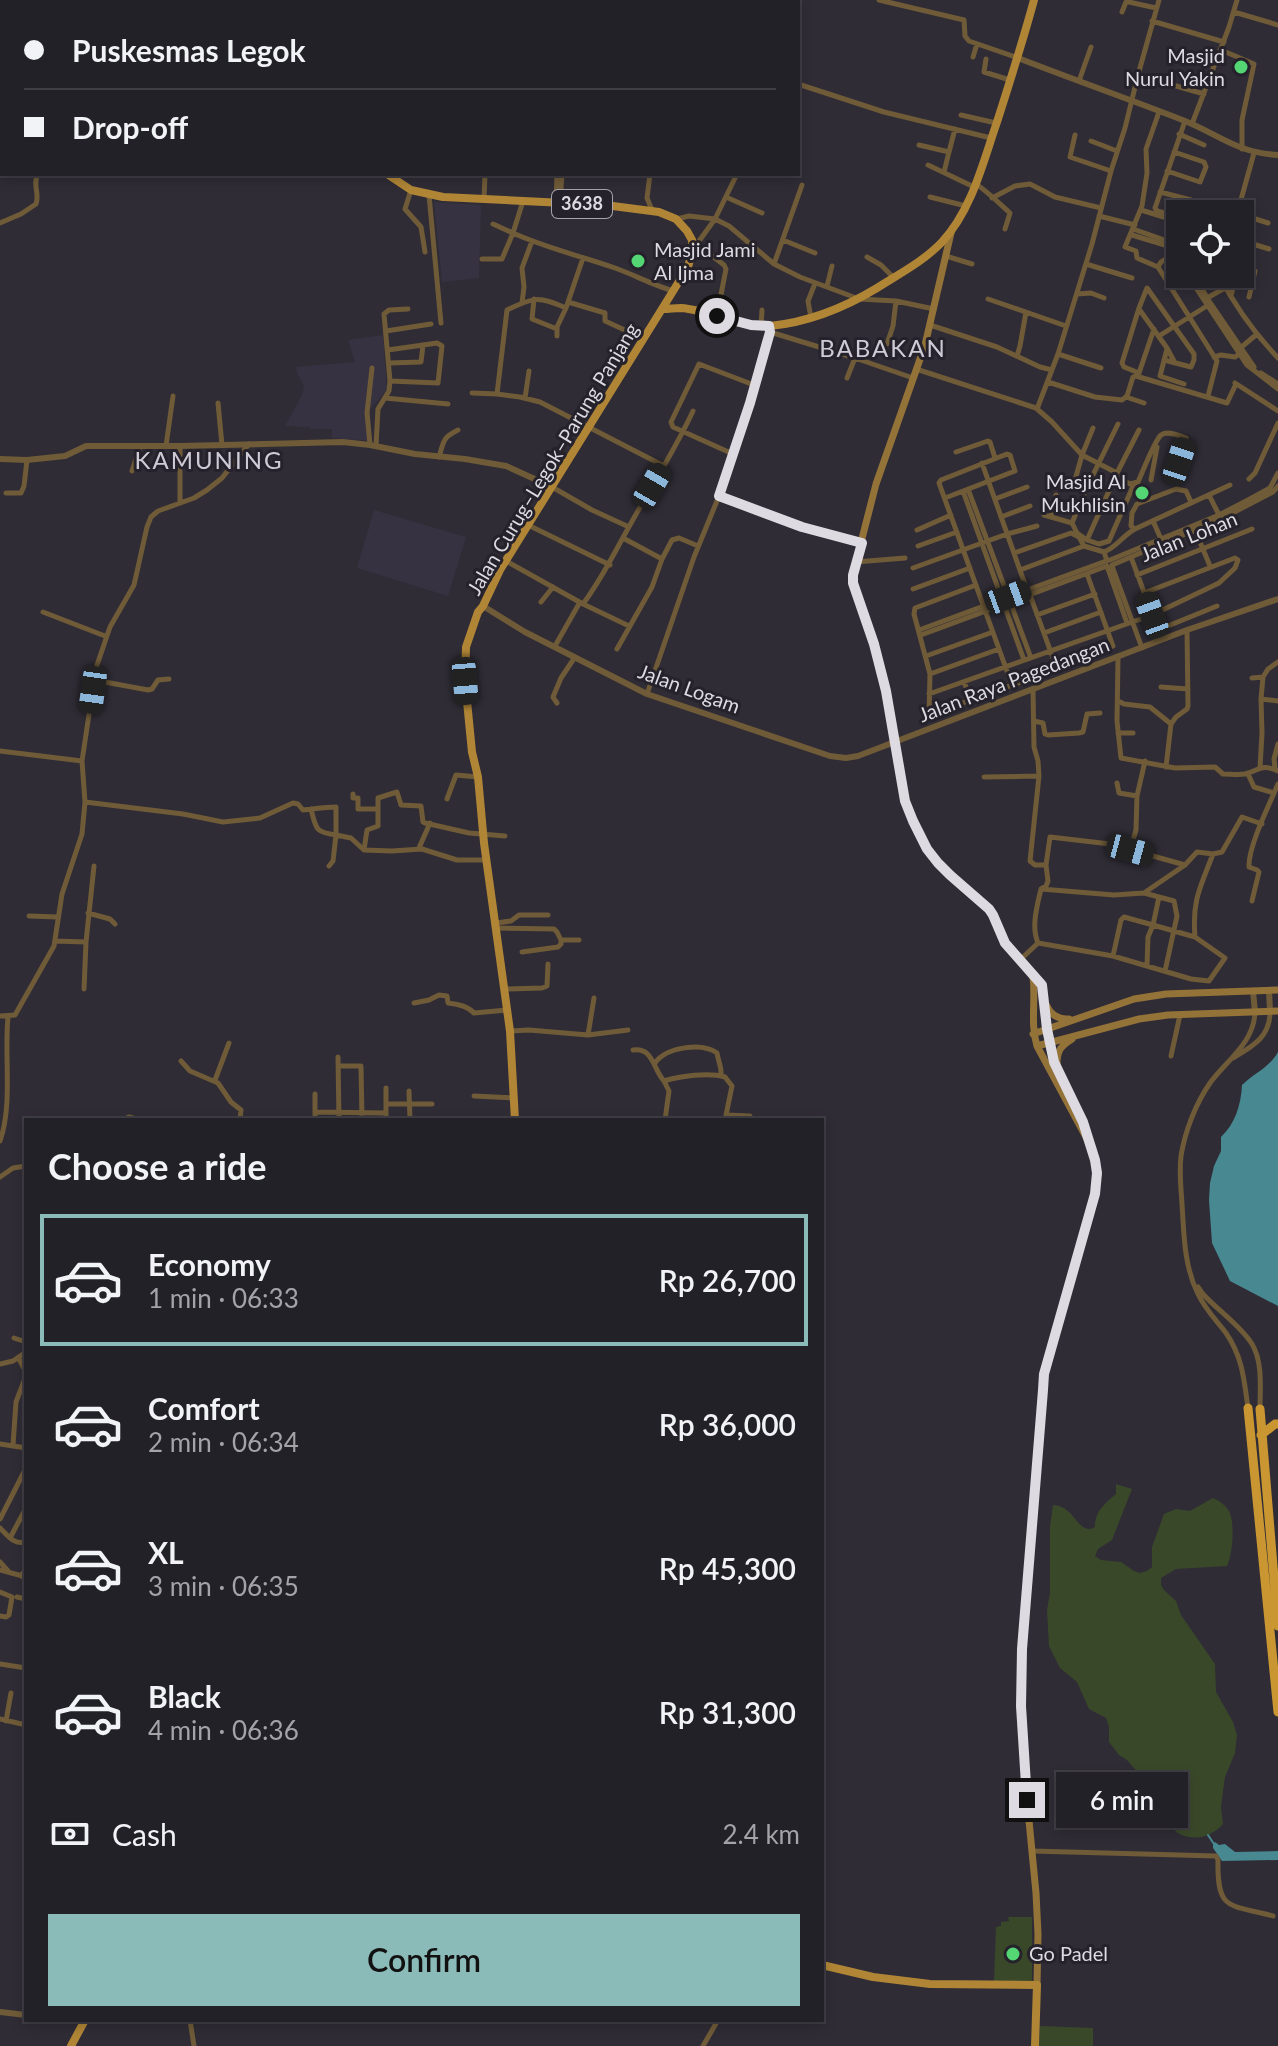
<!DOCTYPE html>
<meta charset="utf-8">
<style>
:root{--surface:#232128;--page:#2f2e34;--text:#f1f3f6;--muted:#a3a3a8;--line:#403e45;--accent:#8bbbb9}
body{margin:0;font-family:Lato,sans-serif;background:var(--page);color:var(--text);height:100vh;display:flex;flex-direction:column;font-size:30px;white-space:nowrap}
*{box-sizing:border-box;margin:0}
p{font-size:26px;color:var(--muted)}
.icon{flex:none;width:44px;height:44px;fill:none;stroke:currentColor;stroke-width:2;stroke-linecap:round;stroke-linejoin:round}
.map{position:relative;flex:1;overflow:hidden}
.panel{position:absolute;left:24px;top:1118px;width:800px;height:904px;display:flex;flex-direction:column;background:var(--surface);border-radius:0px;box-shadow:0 4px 12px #0003,0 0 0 2px var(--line)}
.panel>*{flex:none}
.guide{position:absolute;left:0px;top:0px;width:800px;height:176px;box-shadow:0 4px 12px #0003,0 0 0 2px var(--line);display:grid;align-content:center;height:176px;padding:0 24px;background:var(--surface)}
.buttons{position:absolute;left:1166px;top:200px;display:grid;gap:16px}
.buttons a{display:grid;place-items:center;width:88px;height:88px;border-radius:0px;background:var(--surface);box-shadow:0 4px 12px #0003,0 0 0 2px var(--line);font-size:40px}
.end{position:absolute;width:36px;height:36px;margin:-18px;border:10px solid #dddbe1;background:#111;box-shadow:0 0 0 4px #111}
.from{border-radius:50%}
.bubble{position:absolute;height:56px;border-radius:0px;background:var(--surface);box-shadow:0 4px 12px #0003,0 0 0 2px var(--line);font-size:26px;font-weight:600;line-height:56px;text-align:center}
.car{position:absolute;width:24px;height:48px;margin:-24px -12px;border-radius:10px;box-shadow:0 0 6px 2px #0007;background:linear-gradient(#222 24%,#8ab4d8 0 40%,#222 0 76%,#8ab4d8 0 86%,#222 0)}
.guide b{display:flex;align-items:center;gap:28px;height:76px;font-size:30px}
.guide b+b{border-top:2px solid var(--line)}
.guide i{width:20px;height:20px;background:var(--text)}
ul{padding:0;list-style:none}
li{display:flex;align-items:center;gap:24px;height:132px;margin:0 16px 12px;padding:0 8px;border:4px solid transparent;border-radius:0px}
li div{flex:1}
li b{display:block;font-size:30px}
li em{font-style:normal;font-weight:600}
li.on{border-color:var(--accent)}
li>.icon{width:72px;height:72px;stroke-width:1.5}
h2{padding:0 24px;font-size:36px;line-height:96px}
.pay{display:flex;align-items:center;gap:20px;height:88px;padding:0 24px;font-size:30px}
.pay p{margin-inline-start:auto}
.cta{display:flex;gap:16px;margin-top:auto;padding:16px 24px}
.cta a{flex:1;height:92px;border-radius:0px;background:var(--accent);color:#111;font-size:32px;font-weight:600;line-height:92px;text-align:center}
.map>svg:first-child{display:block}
.built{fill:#373241}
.green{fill:#3a482a}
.water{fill:#478891}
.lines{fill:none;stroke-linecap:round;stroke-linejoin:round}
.stream{stroke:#478891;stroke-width:2}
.minor{stroke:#6f5b38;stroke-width:5}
.tertiary{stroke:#6f5b38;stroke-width:6}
.secondary{stroke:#947338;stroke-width:7}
.primary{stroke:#b08636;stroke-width:8}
.motorway{stroke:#c99632;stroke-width:9}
.route{stroke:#dddbe1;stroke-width:10}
.poi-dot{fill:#53d673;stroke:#25222b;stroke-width:3}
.labels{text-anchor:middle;stroke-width:6;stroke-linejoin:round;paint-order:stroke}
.shield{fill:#25222b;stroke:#a6a4aa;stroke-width:2}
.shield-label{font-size:18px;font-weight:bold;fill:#dddbe1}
.poi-label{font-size:20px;fill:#dddbe1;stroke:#25222b;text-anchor:end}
.street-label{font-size:20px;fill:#dddbe1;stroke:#25222b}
.quarter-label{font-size:24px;letter-spacing:2px;fill:#cecbd6;stroke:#25222b}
</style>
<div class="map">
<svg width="1278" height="2046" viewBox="0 0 1278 2046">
<rect width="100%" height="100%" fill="#2f2c35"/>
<path class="built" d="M434 202 481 205 479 278 442 282Z
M383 335 387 390 370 409 372 441 332 438V429H310V427L285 426 302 395 304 386 297 373 296 367 355 362 348 340Z
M374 510 466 537 448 596 357 568Z"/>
<path class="green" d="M1116 1484 1132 1489 1112 1540 1098 1549 1095 1556 1101 1560 1121 1562 1134 1571 1140 1573 1147 1571 1152 1567V1547L1164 1514 1176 1509 1190 1511 1213 1498C1220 1501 1225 1505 1229 1511 1235 1523 1233 1554 1227 1566L1176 1569 1161 1578V1585L1164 1590 1176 1601 1181 1615 1215 1664 1216 1692 1233 1722 1237 1735 1235 1753 1225 1777 1223 1791 1221 1807 1223 1824C1211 1838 1192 1842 1176 1832L1155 1788 1149 1781 1140 1775 1127 1760 1119 1755 1109 1742V1726L1106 1718 1089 1709 1077 1682 1060 1668 1049 1646 1047 1610 1050 1593V1526L1053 1505C1075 1505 1078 1537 1095 1527 1094 1513 1105 1503 1116 1494Z
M1008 1917H1032V1982L994 1981 996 1927 1001 1926V1922L1009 1921Z
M1040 2026 1093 2028V2046H1039Z"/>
<path class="water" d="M1278 1052V1306L1230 1281 1212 1243 1209 1200 1210 1183 1214 1166 1221 1151V1137C1235 1124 1241 1105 1242 1085 1254 1073 1270 1067 1278 1052Z
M1215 1842 1219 1845 1225 1844 1235 1852 1278 1851V1860L1222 1861 1213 1848V1844Z"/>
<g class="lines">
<path class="stream" d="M1208 1835 1214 1844"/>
<path class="minor" d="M87 0H92
M152 0 157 2
M319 0V2
M575 0 579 2
M584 0 585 2
M879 0 964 20 965 36 969 41 1018 58
M65 2 66 0
M133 2 135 0
M206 2V0
M232 2 234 0
M673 2V0
M727 2V0
M746 2V0
M794 2 795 0
M1122 12 1126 2H1129L1156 8
M1234 12 1278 25
M1152 21 1224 42
M1221 50 1254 64 1242 120V149
M973 57 977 44
M986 59 984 72 1010 80
M1138 75 1204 94
M1079 81 1091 47
M798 84 884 112 991 138
M0 94H2
M1159 112 1146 149 1147 173 1142 206 1125 247 1136 251 1137 258 1158 267 1217 361 1208 396
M961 115 996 123
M1192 124 1229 27 1237 0
M1179 134 1204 145
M1075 135 1070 157 1111 171
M1091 141 1117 151
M919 145 949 152 944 172
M949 152 955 129
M928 165 974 187
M1167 171 1200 182 1206 167 1204 162 1174 152
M650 174 647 198 652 210
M976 184C988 192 999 203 1010 213L1005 229
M411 190 405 209 421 227 425 252
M1160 192 1191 200 1193 203 1191 214
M429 195 441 323
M726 197 762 213
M930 197 966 206
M992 198 1015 186 1030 184 1055 197 1101 208
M484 199 485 174
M523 201 513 233C546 248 581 256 615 268 635 275 654 286 674 291
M556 202 557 174
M560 202 562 174
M1141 210 1180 222
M1237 214 1254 153
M1240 214 1268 223
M1099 216 1135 225
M1180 217 1157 211 1155 208 1185 121
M677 219 689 216 715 219 729 226 774 264 800 277 859 299 896 301 934 309
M0 223 21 214 36 204C40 194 32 184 38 174
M1133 229 1173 243 1180 253
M1132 235 1168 246 1180 263
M783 240 815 253
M1240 240 1269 249
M694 248 715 219 737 174
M711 255 724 265 726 269 717 315
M946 256 972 264
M867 257 881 265 893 277
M583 258 566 308C538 296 535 297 507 310L497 394 520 397 540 402 664 466
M482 259H502L513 233 493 224
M774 264 802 185
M1086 264 1132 278
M1240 264 1255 271 1249 297
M1158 267 1161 262 1175 253
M1187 274 1247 365 1278 389
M1193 274 1211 304 1254 367
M1218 274C1234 304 1254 333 1278 358
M1222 274 1235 279 1231 296
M827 286 832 266
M1077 294 1091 293 1104 298
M1207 298 1225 288
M534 299 532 319 557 329
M988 299 1066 326
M568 302 605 313V321L627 331 643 342
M522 303 524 287 522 268 532 241
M1139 309 1167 348 1175 363
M811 318 808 301 814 286
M930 325 997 347 1040 367 1052 370
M761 326 762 310
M1154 329 1139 373 1124 367 1122 363 1139 308 1147 288 1194 354V360L1191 367 1164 360
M386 331 431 324
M770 332 855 358 913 378
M557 336V327L566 308
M1159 336 1210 304
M887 344 893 326 896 301
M1167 349 1160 376 1184 384
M388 350 437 343 442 346 438 383 390 381
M1238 350 1257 334
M1058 354 1101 368
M1017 356 1020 346 1026 312
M1214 357 1221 355 1235 357 1239 354
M389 363 421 362 423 345
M916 369 1036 408 1052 422 1082 455 1117 473
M1261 373 1278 384
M847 378 855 358
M1048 382 1095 397 1122 400 1127 396 1133 377 1136 376 1227 403 1236 384
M1235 383 1278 411
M472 393 497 394
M1126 397 1144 403
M385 398 448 404
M525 398 529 371
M218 403 222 445
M1037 409 1058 354 1092 244 1111 171 1125 128 1138 75 1159 0
M370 445 367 413 372 368
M166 446 173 396
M376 446 378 409 389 391 390 381 384 314 389 310 408 309
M956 452 988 441 990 442 995 458
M733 454 673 427 671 422 699 364 754 385
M439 457C444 441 442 438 458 430
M982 463 1027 590
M132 471 140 447
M1115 476 1130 484 1138 482C1142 473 1155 440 1161 435 1168 430 1180 436 1186 438L1173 481
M1249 479 1255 473 1278 423
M1075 480 1082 455 1093 428
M1151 480 1157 447
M552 487 592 510 629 527
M968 489 1031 658
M963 491 1024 660
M6 493H21L24 486 27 460
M1209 495 1219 515
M719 496 802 527 862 543
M945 498 1015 471 1010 455 1007 454 941 480 939 483 1012 685
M995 499 1027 487
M180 502V446
M1191 502 1186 491 1176 489 1137 504 1132 513 1131 526 1135 529 1230 485
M1044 515 1072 523 1077 533 1087 540 1117 473 1139 430
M1001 517 1030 506
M1051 517 1056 495
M1153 521 1161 539
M1072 523 1086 489 1118 424
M528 525 610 565
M917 530 951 515
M1195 530 1210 566
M623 538 662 559
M1087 540 1099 544 1109 541 1134 484
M918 546 957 532
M1104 552C1117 547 1122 536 1135 529
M1014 553 1071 533 1079 537 1084 546
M1131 557 1158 630 1217 606
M1110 560 1219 515 1248 500 1270 488 1278 473
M506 561 583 604 629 626
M856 562 905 558
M1112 565 1221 519 1273 492 1278 486
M1107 566 1127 623
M1112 566 1142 648
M913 568 1007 534 1037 526
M1020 570 1084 546 1104 552 1107 561
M1137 575 1252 529
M976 585 915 608 914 614 930 674 929 715 1057 669 1113 646 1087 574
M913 589 970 568
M1030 595 1057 669
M541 602 553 587
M583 604C603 577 614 553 630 525 651 487 675 450 693 411
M43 612 105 636
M1037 615 1095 594
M919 630 1106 561
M1044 633 1101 612
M921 635 1107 566
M555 646 580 602
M617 649 652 587 662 559 672 540 679 538 698 546
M926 656 993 632
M1118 658 1117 721 1121 758 1175 768 1215 767 1223 774C1230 774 1238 775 1245 774 1259 771 1260 763 1278 771
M930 674 999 649
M1252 678 1263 677
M94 680 148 690 152 689 158 680 169 679
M964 682 971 700
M1161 687 1188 689
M1033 690 1034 747 1038 761 1039 776 1030 861 1035 865H1046
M647 694 694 557 719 496 750 403 770 332 769 326
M929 694 1152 615 1219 583 1235 568 1238 560 1235 558 1144 593
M1261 699 1278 701
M1118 701 1124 704 1150 707 1171 724
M557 703 553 697 561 678 575 657
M1034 721 1043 723 1045 734 1048 735 1079 733 1083 732 1087 714 1100 713
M1118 733H1133
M0 751 82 761
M1166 767 1171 724 1176 717 1187 709 1188 706 1187 630
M1260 768 1262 733 1261 699 1263 677 1268 669 1278 662
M1275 768 1274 759 1278 744
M1248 774 1254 787 1274 793
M984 777 1039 776
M1117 783 1119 793 1137 796
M353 794V798H358V809H378
M447 799 456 775 478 777
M85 802 183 814 223 822 260 818 293 803 298 804 303 810C314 809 325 807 336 807V835C315 832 316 829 311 809
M419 848 430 823
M364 850 367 830 378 826V798L397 792 401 805 421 806 423 822 425 823 469 833 505 836
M1130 850 1136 830 1137 796 1145 761
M329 866 333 861 336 835 351 838 364 850 392 851 422 849 457 860H486
M1144 893 1185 865 1197 852 1213 854 1222 852 1242 817 1262 824
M1159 897 1174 901 1177 916 1165 971
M1252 901 1259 872 1257 870 1249 867C1248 847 1269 805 1278 784
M88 913 110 919 115 924
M29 916 58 917
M496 923 511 921 519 915H548
M496 928 554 929 557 932 561 940H579
M1195 937C1192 900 1200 888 1213 854
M55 941 86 942 84 989
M86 942 94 866
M1038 943 1113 956 1191 979 1209 981 1225 958 1195 937 1153 925 1159 897 1144 893 1114 895 1041 889
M1038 943C1031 927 1037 906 1041 889L1046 886 1048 881 1046 865 1050 837 1110 844 1185 865
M522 952 558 947 561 944V940
M1113 956 1121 920 1124 917 1153 925 1148 937 1147 965
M1020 960 1038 943
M504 989 542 988 547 986 548 964
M414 1003 429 1000 439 995 447 996 448 1003C457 1004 468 1006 474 1013L507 1010
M0 1016 15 1015 54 946 62 894 82 834 85 802 82 761 96 668 110 627 134 585 147 527 151 517 158 511 194 498 207 490 222 478 249 444
M511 1031 529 1030 588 1035 594 998
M588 1035 628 1030
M633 1050C653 1047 653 1069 664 1081
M1171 1056 1180 1015
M338 1057 339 1120
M1233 1058C1253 1046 1270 1037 1270 1012
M181 1061 190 1071 218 1083 231 1102 241 1110 240 1120
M655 1063C666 1047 702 1042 717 1053 718 1061 722 1067 721 1075
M338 1066H361L362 1120
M215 1080 229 1043
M386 1088V1120
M409 1091 410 1120
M474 1096 514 1098
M386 1104H432
M315 1112 386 1113
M726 1115 750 1116
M122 1120 129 1117 140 1120
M315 1120V1094
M665 1120 669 1091 664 1081C680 1076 709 1072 725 1077L732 1086 725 1120
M0 1141C13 1104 4 1056 8 1017
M0 1177 13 1168 26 1166
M1198 1287 1202 1293C1217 1310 1240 1325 1252 1344 1263 1362 1260 1389 1260 1409
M14 1338 26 1342
M19 1359 26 1372
M0 1364 13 1361 26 1352
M1248 1408C1244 1380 1243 1358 1226 1333 1216 1320 1205 1309 1198 1294 1184 1266 1184 1235 1182 1204 1181 1188 1179 1172 1181 1156 1185 1131 1196 1103 1210 1083 1227 1060 1254 1043 1255 1012
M0 1444 26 1448
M13 1445 16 1402 26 1376
M0 1519 26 1468
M0 1528C8 1536 14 1545 26 1542
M10 1538 26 1508
M0 1562 8 1571
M0 1570 26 1577
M21 1576 26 1569
M0 1592 12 1597 9 1615 6 1617 0 1616
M17 1597 26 1599
M0 1664 26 1668
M0 1719 26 1725
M6 1721 11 1693
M1032 1851 1216 1856 1218 1860C1217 1912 1229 1904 1273 1916
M190 2020 194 2046
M703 2046 718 2020"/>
<path class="tertiary" d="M1018 58C1072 79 1126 98 1180 119 1217 133 1236 153 1278 155
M0 459 27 460 65 456 86 446H180L343 442 370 445 415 454 465 459 506 466 552 487
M483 606 525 632 647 694 830 756 846 758 858 756 1187 630 1278 599
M1269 990 1270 1012
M1253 991 1255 1012
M0 2012 26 2015"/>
<path class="secondary" d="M951 233 925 345 876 484 856 562 853 583 874 644 886 691 905 801 913 821 927 849 938 863 989 909 993 915 1005 943 1042 985 1047 1029 1054 1062 1085 1130
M1033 977C1036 1000 1030 1023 1037 1046L1093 1150 1097 1173 1095 1194 1044 1374 1022 1649 1021 1706 1024 1769 1036 1893 1038 1934 1037 1985
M1047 1006C1051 1016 1059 1019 1069 1019
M1033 1034 1134 999 1166 994 1278 990
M1037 1046 1139 1019 1168 1015 1278 1011
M1057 1064C1057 1050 1061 1046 1072 1039"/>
<path class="primary" d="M125 0 128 2
M387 174 411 190 443 197 605 205 659 212 676 219 687 231 692 240 693 249 688 267 500 570 483 606 478 612 466 647 465 681 472 752 478 777 484 843 510 1031 515 1120
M663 309C669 309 675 308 681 308 711 310 740 328 770 326 810 322 844 308 877 288 899 274 924 261 942 242 972 210 983 162 997 122 1010 81 1023 41 1034 0
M822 1965 873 1977 930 1984 1037 1985 1035 2046
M71 2046 85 2020"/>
<path class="motorway" d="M1248 1408 1278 1712
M1260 1409 1278 1626
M1261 1435 1275 1424H1278"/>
</g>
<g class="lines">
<path class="route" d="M717 316 751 325 769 326 770 332 750 403 719 496 802 527 862 543 853 575V583L874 644 886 691 905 801 913 821 927 849 938 863 950 875 989 909 993 915 1005 943 1042 985 1047 1029 1054 1062 1083 1122 1095 1160 1097 1173 1095 1194 1044 1374 1043 1390 1022 1649 1021 1706 1027 1800"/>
</g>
<g class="poi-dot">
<circle cx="1241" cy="67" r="8"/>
<circle cx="638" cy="261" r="8"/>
<circle cx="1142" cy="493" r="8"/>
<circle cx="1013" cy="1954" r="8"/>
</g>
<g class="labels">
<rect class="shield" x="552" y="190" width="60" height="28" rx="6"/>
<g class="shield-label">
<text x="582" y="210">3638</text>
</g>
<g class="poi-label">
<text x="1225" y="63">Masjid<tspan x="1225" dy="23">Nurul Yakin</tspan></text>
<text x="654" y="257" text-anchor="start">Masjid Jami<tspan x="654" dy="23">Al Ijma</tspan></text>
<text x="1126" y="489">Masjid Al<tspan x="1126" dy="23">Mukhlisin</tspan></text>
<text x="1029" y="1961" text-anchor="start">Go Padel</text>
</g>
<g class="street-label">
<text transform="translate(553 459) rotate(-59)" y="7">Jalan Curug–Legok–Parung Panjang</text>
<text transform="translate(1189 537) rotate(-22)" y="7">Jalan Lohan</text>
<text transform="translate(1014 680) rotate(-21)" y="7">Jalan Raya Pagedangan</text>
<text transform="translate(689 689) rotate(20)" y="7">Jalan Logam</text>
</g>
<g class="quarter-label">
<text x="883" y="357">BABAKAN</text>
<text x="209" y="469">KAMUNING</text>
</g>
</g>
</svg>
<div class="buttons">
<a><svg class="icon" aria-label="locate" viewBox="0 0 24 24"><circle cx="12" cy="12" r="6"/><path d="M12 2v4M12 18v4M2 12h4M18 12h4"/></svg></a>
</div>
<i class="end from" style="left:717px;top:316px"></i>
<i class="end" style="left:1027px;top:1800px"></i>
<div class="bubble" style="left:1056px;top:1772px;width:132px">6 min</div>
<i class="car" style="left:1179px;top:461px;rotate:18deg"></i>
<i class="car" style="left:652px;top:486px;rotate:30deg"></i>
<i class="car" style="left:1008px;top:597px;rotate:70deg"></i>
<i class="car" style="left:1152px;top:615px;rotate:340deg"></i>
<i class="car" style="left:465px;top:681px;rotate:175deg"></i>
<i class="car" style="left:93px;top:690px;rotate:188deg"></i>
<i class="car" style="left:1130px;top:850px;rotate:105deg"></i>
<div class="guide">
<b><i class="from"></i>Puskesmas Legok</b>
<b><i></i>Drop-off</b>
</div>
<section class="panel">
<h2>Choose a ride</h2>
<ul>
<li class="on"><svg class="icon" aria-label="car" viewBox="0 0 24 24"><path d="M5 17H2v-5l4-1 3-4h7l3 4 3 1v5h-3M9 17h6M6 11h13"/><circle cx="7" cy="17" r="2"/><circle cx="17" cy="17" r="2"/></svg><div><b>Economy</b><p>1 min · 06:33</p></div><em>Rp 26,700</em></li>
<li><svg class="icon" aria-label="car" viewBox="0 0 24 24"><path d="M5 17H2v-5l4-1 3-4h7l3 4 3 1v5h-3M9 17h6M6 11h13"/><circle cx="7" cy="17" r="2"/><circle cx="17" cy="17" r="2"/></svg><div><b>Comfort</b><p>2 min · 06:34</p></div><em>Rp 36,000</em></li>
<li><svg class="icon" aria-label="car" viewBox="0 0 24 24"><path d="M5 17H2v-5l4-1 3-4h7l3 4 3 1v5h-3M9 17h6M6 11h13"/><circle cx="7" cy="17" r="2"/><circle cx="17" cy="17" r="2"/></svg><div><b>XL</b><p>3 min · 06:35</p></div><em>Rp 45,300</em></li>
<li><svg class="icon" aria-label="car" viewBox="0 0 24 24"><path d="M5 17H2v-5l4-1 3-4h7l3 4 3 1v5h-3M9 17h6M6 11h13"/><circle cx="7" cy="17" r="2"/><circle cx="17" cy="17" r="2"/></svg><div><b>Black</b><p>4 min · 06:36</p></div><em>Rp 31,300</em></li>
</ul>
<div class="pay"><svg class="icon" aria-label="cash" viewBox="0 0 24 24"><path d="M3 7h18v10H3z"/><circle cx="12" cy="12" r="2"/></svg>Cash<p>2.4 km</p></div>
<div class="cta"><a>Confirm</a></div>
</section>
</div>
